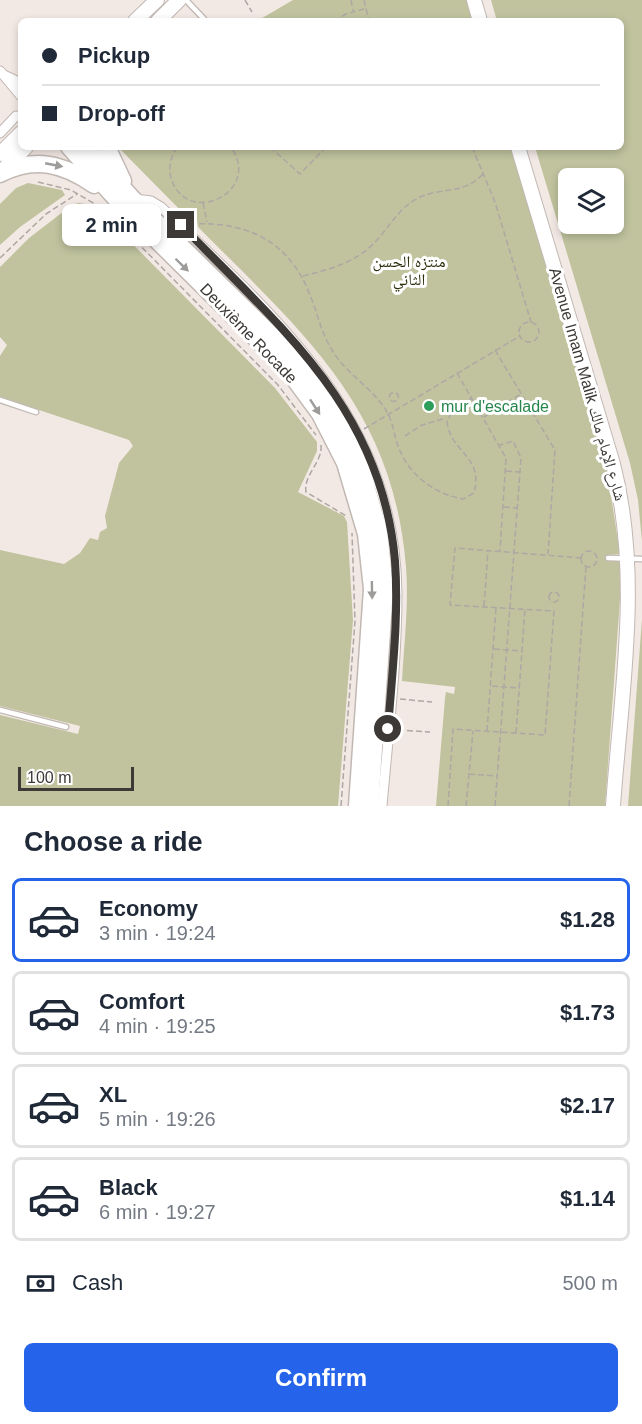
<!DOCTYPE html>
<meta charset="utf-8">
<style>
:root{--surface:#fff;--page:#f2f2f3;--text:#1f2937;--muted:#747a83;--line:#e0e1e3;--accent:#2563eb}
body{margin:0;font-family:Arial,"Noto Naskh Arabic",sans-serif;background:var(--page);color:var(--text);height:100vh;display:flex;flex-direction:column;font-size:22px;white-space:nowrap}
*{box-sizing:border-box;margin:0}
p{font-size:20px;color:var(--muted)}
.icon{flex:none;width:33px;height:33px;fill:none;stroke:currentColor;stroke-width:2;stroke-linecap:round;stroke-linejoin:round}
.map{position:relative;height:806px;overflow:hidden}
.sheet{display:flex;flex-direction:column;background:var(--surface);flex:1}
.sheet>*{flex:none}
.guide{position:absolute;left:18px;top:18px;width:606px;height:132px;border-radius:9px;box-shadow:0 3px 9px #0003;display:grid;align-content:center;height:132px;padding:0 24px;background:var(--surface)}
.controls{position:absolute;left:558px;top:168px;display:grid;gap:12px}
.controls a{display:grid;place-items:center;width:66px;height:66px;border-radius:9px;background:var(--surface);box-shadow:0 3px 9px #0003;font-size:30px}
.scale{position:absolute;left:18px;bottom:15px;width:116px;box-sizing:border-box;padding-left:6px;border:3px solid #3c3936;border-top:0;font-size:16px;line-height:21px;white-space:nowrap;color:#3c3936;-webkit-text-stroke:4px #fff;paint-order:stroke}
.end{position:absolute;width:27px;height:27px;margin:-14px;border:8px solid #3c3936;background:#fff;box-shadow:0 0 0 3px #fff}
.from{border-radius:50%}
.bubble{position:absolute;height:42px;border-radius:9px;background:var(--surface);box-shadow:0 3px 9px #0003;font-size:20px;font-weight:700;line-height:42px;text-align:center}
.guide b{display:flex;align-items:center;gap:21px;height:57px;font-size:22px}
.guide b+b{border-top:2px solid var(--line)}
.guide i{width:15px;height:15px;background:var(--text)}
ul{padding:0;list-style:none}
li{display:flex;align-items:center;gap:18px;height:84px;margin:0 12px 9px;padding:0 12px;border:3px solid var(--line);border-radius:9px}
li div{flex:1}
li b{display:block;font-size:22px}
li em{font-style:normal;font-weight:700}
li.on{border-color:var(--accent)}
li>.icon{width:54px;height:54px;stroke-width:1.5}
h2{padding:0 24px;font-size:27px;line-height:72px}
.pay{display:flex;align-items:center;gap:15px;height:66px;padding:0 24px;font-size:22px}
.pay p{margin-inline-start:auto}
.primary-button{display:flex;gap:12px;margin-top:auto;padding:12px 24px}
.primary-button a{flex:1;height:69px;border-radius:9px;background:var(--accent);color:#fff;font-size:24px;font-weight:700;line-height:69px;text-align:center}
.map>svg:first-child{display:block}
.green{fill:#c0c39e;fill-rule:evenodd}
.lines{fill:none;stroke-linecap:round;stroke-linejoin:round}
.lane-casing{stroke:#c1b8b3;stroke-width:7}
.street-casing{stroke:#c1b8b3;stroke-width:11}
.primary-casing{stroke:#c1b8b3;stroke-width:16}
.highway-casing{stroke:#c1b8b3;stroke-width:19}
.path{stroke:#aea7a3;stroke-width:1.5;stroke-dasharray:6 3;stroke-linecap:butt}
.lane{stroke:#fff;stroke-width:4.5}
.street{stroke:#fff;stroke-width:9}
.primary{stroke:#fff;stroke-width:14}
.highway{stroke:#fff;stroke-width:16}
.oneway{fill:#9e9c9a}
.route{stroke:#3c3936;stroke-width:8}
.leisure-dot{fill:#2e9e5b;stroke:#fff;stroke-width:2}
.labels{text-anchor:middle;stroke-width:6;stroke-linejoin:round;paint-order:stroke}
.park-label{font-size:16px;fill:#2b2c0a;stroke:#fff}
.street-label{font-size:16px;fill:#3c3936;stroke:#fff}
.leisure-label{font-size:16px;fill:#27864d;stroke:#fff;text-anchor:start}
</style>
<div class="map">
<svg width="642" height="806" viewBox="0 0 642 806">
<rect width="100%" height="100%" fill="#f3e9e4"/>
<path class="green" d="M293 0H468L474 21H257Z
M491 0H642V541L638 500 630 463 535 147H621V21H497ZM568 178H614V224H568Z
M118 147H512L608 476 620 554 608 555V560L620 561 621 585 605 806H436L445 698 446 692 454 694 455 687 402 681C404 643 409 605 406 567 393 407 303 333 198 227L197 220H190Z
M28 183 62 190 65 195 20 227 0 245V204L16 188Z
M79 203 95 206 275 388 317 442V451L298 492 344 516 347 522 353 620 338 806H0V715L78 734 80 726 0 706V550L64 564 80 553 90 538 98 540 100 532 107 528 105 516 119 463 133 446 129 440 0 397V356L7 345 0 337V267L29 238 72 205Z
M642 619V806H628Z"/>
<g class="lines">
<defs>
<path id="lane" d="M186 0 204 19
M0 400 36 412
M608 558 642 559
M0 710 66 727"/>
<path id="street" d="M0 71 21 96
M4 75 21 83
M0 133 16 116
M135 199 151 201 161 207C277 318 395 419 397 593 397 664 388 736 382 806"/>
<path id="primary" d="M474 0 480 21
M135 21 157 0
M158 21 179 0
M518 147 613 464C642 576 621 693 613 806
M0 154 21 133
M0 173 26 147"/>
<path id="highway" d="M69 147 125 209 287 369 320 414 345 463 366 534 372 589 357 806
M86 147 133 199 297 360 331 406 358 457 379 531 385 588 370 806
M107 147 123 181
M0 174C35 156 64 164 94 185"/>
</defs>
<use href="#lane" class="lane-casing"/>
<use href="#street" class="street-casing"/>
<use href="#primary" class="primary-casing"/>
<use href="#highway" class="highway-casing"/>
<path class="path" d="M245 0 252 12
M351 0 353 11
M364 0 369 21
M334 21 346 14 364 9
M177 147C171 156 168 167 171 178 186 228 263 193 231 147
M270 147 300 174 326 147
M472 147 495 202 531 322
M38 182 71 190 105 210 278 385 316 435
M203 203 207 222
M190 224C246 221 289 240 310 295 318 314 321 333 332 350 346 374 373 388 387 412 393 422 394 435 398 446 408 474 434 494 463 499L474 493C484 455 450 453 447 421L454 409 472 398
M0 258 46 214 77 194
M303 276C330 269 356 263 376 241 390 226 399 208 418 198 443 186 463 196 484 173
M519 332a10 10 0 1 1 20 0a10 10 0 1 1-20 0Z
M495 350 555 450 548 554
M457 373 506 458 500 551
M389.5 397a4.5 4.5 0 1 1 9 0a4.5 4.5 0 1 1-9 0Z
M484 417 521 394
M364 429 520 336
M405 436 422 425 446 418
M321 445C323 462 303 475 306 492L348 517
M506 471 520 472
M504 507 517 508
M581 559a8 8 0 1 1 16 0a8 8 0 1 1-16 0Z
M549 597a5 5 0 1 1 10 0a5 5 0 1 1-10 0Z
M484 606 488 551
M494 649 522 651
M492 686 520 688
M400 699 432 702
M398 730 430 732
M487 731 496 608
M516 733 525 609
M469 774 497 776
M341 806 355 621 352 533
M448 806 453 729 545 735 554 611 450 605 455 548 582 558
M466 806 473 731
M495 806 521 458 513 441 500 445
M569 806 586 566"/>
<use href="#lane" class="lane"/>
<use href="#street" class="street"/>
<use href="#primary" class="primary"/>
<use href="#highway" class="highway"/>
</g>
<defs><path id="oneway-solid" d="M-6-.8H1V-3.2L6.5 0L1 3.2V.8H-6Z" transform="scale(1.5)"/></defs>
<g class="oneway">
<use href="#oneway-solid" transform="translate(54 165) rotate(11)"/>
<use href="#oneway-solid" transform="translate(182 265) rotate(44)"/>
<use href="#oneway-solid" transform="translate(315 407) rotate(57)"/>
<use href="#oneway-solid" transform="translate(372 590) rotate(89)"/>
</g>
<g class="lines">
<path class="route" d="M181 225C280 327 382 409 395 561 399 617 392 674 388 729"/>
</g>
<circle class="leisure-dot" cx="429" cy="406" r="6"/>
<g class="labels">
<g class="park-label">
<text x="409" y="267">منتزه الحسن<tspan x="409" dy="18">الثاني</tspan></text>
</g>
<g class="street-label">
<text transform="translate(249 333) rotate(46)" y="6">Deuxième Rocade</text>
<text transform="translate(588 384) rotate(74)" y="6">Avenue Imam Malik شارع الإمام مالك</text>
</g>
<g class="leisure-label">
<text x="441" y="412">mur d'escalade</text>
</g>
</g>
</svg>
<div class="controls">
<a><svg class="icon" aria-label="layers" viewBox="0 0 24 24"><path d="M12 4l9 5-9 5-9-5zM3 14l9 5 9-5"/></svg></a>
</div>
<div class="scale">100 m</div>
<i class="end from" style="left:388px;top:729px"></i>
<i class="end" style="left:181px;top:225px"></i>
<div class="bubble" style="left:62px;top:204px;width:99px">2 min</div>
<div class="guide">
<b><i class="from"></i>Pickup</b>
<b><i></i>Drop-off</b>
</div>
</div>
<section class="sheet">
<h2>Choose a ride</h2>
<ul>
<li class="on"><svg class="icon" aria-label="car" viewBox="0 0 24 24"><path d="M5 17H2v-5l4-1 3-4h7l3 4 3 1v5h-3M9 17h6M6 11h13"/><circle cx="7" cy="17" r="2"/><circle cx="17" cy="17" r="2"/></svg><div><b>Economy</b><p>3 min · 19:24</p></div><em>$1.28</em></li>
<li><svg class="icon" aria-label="car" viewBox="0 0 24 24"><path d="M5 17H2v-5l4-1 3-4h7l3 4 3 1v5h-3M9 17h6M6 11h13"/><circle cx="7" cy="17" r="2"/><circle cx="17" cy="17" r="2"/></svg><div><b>Comfort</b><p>4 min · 19:25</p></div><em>$1.73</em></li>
<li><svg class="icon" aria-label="car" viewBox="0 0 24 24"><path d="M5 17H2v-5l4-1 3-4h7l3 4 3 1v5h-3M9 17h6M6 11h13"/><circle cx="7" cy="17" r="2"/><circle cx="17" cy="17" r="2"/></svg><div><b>XL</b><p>5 min · 19:26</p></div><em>$2.17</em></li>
<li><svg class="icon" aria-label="car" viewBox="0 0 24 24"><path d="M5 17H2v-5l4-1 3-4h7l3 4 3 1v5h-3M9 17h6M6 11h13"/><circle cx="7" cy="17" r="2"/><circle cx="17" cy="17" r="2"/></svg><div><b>Black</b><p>6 min · 19:27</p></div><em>$1.14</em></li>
</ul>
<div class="pay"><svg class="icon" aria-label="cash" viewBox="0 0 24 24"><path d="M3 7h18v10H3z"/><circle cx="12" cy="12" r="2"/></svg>Cash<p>500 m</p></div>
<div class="primary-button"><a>Confirm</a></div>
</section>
